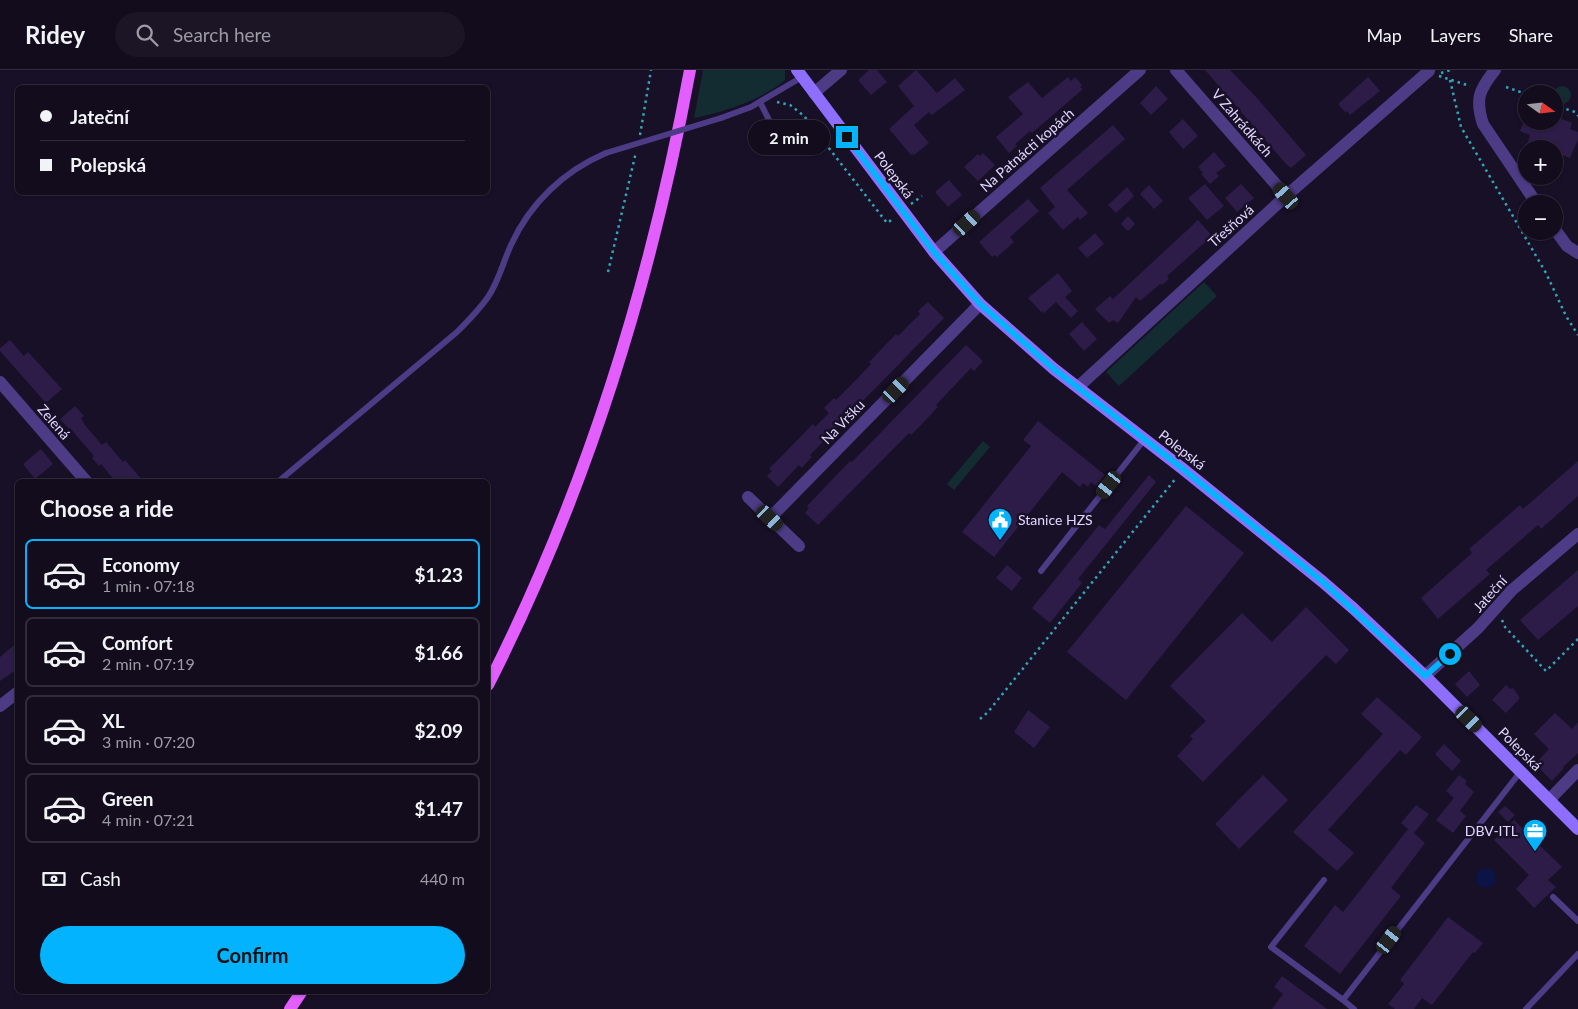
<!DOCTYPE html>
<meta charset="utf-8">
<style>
:root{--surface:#120c1d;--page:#1b1526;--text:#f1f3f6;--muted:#9c9ba4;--line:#312c3b;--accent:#03b3fd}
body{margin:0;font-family:Lato,sans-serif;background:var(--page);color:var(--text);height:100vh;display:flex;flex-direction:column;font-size:19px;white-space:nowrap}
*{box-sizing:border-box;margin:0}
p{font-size:16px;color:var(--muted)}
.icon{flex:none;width:28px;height:28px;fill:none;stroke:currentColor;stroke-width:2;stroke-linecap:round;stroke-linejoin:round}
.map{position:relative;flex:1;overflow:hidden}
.panel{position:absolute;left:15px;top:409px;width:475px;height:515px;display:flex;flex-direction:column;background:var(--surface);border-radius:8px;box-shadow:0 1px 4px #0004,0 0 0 1px var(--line)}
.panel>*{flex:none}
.banner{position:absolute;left:15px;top:15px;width:475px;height:110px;border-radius:8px;box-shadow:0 1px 4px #0004,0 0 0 1px var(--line);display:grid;align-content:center;height:110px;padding:0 25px;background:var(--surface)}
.needle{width:32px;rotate:105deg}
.tools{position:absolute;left:1518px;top:15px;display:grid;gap:10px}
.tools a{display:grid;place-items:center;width:45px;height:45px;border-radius:50%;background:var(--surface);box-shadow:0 1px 4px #0004,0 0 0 1px var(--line);font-size:25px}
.end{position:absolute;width:22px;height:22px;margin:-11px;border:6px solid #03b3fd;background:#111;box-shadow:0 0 0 2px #111}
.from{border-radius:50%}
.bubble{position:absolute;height:35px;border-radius:18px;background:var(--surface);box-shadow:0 1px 4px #0004,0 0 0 1px var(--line);font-size:16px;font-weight:700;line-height:35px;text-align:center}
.car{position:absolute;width:15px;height:30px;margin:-15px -8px;border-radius:6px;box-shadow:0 0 4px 1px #0007;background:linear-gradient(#222 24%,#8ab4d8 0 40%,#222 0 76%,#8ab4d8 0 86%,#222 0)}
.banner b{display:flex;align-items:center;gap:18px;height:48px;font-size:19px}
.banner b+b{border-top:1px solid var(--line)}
.banner i{width:12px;height:12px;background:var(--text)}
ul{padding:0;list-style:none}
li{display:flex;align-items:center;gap:15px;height:70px;margin:0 10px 8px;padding:0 15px;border:2px solid var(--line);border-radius:8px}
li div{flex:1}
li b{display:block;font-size:19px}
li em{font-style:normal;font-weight:700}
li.active{border-color:var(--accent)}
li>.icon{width:45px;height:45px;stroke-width:1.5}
h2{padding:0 25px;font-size:22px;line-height:60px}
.pay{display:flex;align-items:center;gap:12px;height:55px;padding:0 25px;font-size:19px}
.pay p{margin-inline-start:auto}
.button{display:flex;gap:10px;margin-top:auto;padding:10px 25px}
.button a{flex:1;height:58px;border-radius:30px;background:var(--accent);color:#111;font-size:20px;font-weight:700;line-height:58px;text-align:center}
header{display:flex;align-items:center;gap:30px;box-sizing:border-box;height:70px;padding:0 25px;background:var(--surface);border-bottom:1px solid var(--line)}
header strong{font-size:24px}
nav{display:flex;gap:28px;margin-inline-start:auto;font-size:18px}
.search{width:350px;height:45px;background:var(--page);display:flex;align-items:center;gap:12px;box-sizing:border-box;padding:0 18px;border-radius:28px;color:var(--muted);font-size:19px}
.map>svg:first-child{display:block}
.green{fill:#132c31}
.water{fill:#0b1445}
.building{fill:#2d1c48}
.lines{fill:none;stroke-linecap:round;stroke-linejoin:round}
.path{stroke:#30a6b8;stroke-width:2.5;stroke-dasharray:2.5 4;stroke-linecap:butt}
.service{stroke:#4d3b86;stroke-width:6}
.minor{stroke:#4d3b86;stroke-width:12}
.secondary{stroke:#8e6efe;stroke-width:12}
.primary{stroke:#e25efe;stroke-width:12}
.service-bridge{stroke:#4d3b86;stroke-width:6}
.route{stroke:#03b3fd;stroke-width:6}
.labels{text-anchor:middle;stroke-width:5;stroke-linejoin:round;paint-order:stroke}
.street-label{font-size:14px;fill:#e3d6ff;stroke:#181027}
.poi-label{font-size:14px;fill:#e3d6ff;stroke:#181027;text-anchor:start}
</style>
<header>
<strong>Ridey</strong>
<div class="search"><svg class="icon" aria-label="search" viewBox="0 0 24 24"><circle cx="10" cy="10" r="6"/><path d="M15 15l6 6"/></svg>Search here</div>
<nav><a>Map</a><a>Layers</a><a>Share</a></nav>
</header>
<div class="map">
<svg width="1578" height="939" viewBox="0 0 1578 939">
<rect width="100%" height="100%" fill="#181027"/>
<path class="green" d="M703 0H785V10C762 30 724 42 694 48Z
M1553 25a9 9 0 1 1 18 0a9 9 0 1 1-18 0Z
M1204 212 1217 226 1119 316 1106 302Z
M983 371 990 377 954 420 947 414Z"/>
<path class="water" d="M1476 808a10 10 0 1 1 20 0a10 10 0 1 1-20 0Z"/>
<path class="building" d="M869 0H877L887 12 871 25 858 10Z
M916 0 937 23 955 8 965 20 932 45 929 42 914 55 929 73 914 85 913 84 911 85 889 59 914 36 898 16Z
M1205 0H1230L1257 28 1306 85 1291 98 1286 94Z
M1068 7 1071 11 1075 7 1082 15 1080 17 1083 19 1032 63 1030 61 1015 74 1017 76 1009 83 996 67 1023 44 1008 27 1028 12 1042 28Z
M1368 7 1380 21 1350 45 1347 41 1346 43 1338 34Z
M1156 16 1168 29 1151 45 1140 33Z
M1554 46 1572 53 1570 59 1578 62V69L1570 88 1554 82V79H1546L1528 72 1530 65 1520 61 1524 51H1554Z
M1183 49 1198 66 1183 79 1169 62Z
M1113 55 1125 69 1067 120 1088 143 1080 150 1078 147 1063 160 1048 143 1055 137 1040 118Z
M1214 82 1226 96 1216 103 1219 106 1210 114 1201 104 1203 103 1198 97Z
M983 83 995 95 978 111 964 97 978 84 980 86Z
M949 110 962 125 948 137 935 122Z
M1205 114 1224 136 1207 150 1188 128Z
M1241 114 1254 128 1237 142 1225 128Z
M1149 115 1163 131 1154 139 1140 124Z
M1127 117 1134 126 1116 143 1108 135Z
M1028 129 1039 141 1010 167 1014 172 997 187 995 185 992 187 979 172Z
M1128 146 1135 154 1128 161 1121 154Z
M1198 150 1212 166 1167 206 1169 209 1162 215 1160 214 1140 231 1136 227 1118 253 1113 250 1109 253 1095 239 1110 226 1113 229Z
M1095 163 1104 174 1087 188 1078 178Z
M1058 203 1072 221 1065 227 1078 241 1071 248 1056 232 1044 243 1042 241 1041 242 1028 228Z
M928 232 944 248 810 385 812 387 807 392 802 398 799 395 778 417 767 406 772 401 769 399 813 354 815 357 829 343 824 338 834 328 836 330 853 313 871 294 869 292 896 264 898 266 920 244 918 241Z
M1082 252 1097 269 1084 281 1069 264Z
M10 270 24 286 28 282 62 319 46 333 0 281V278Z
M966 275 983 291 974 301 971 298 936 335 938 337 920 356 911 365 909 363 818 455 805 443 809 438 807 436 850 391 852 392Z
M75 336 84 346 81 348 84 354 102 375 106 372 123 392 125 390 143 411H115L101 394 99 396 92 388 94 386 70 358 69 359 60 349Z
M1038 351 1105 405 1096 416 1091 412 1088 417 1083 413 1080 417 1062 402 994 487 962 462 1031 376 1023 370Z
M41 379 53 394 35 409 23 394Z
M1578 391V426L1541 459 1538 455 1486 500 1490 504 1438 549 1421 528 1472 483 1469 479 1520 435 1523 439Z
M1149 405 1156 412 1078 509 1082 513 1050 553 1032 538 1099 455 1105 459Z
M1186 436 1244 483 1126 630 1067 582Z
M1007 495 1022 508 1012 521 996 508Z
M1578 500V536L1538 570 1520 550Z
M1306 537 1349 580 1336 594 1326 585 1203 712 1177 686 1193 669 1190 666 1206 651 1170 616 1242 543 1272 572Z
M18 572V605L13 602 0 611V587Z
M1469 601 1480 615 1467 627 1455 614Z
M1506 615 1510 619 1513 618 1520 628 1506 643 1492 630Z
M1377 627 1422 667 1406 685 1400 680 1328 760 1354 783 1337 801 1293 762 1383 664 1361 644Z
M1028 640 1050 657 1034 678 1014 662Z
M1555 643 1572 659 1578 652V683L1563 697 1564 698 1552 711 1535 694 1549 679 1534 664Z
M1444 674 1461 691 1452 701 1435 684Z
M1263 705 1288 730 1239 779 1215 754Z
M1459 705 1467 711 1465 714 1474 722 1460 741 1466 746 1453 763 1436 750 1454 728 1446 721Z
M1416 735 1429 744 1414 763 1425 773 1391 818 1401 826 1340 904 1304 876 1335 835 1343 842 1373 804 1408 759 1401 753Z
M1505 736 1515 745 1508 752 1498 742Z
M1514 750 1562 797 1548 810 1556 817 1534 838 1516 819 1529 805 1494 770Z
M1448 847 1483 873 1475 883 1473 882 1432 935 1422 928 1414 939H1395L1388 934 1404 914 1400 910Z
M1282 906 1327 939H1272L1283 924 1274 917Z"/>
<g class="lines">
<path class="path" d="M1441 3 1451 0
M1439 6 1470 16
M1450 10 1461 57 1546 203 1566 246 1578 265
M1506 17 1526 24
M777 32 790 35 804 46 887 153 893 149
M1554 35 1575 42 1578 46
M640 65 651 0
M911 134 922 126
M608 202 636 82
M1502 550 1505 557 1546 601 1578 569
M980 649 988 642 1176 408"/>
<path class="service" d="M760 32 776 64
M721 48 751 37 802 7
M279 411 457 262C468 251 479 240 488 227 499 211 503 192 511 175 530 133 564 101 606 83
M1041 501 1144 370
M1324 810 1271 877 1343 930 1521 701
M1553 827 1578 851
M1343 930 1354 939
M1526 939 1578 884"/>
<path class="minor" d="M1176 0 1286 126
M1495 0C1479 20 1475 29 1483 54L1537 134
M814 23 841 0
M1554 158 1567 176 1578 183
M934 182 1140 0
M0 312 86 411
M1078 317 1286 126 1429 1V0
M748 427 799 476
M770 448 980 234
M1425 606 1478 558 1512 520 1578 464
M0 636 18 622
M1549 730 1578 700"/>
<path class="secondary" d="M797 0 934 182 980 234 1054 299 1183 399 1323 512 1354 539 1425 606 1578 759"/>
<path class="primary" d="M488 615C586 422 651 212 690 0
M290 939 302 921"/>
<path class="service-bridge" d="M606 83 721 48"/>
</g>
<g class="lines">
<path class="route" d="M847 67 934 182 980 234 1054 299 1183 399 1323 512 1425 606 1450 584"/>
</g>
<defs>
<symbol id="civic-pin" viewBox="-11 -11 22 30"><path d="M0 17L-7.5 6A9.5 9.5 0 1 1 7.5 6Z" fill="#03b3fd" stroke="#181027"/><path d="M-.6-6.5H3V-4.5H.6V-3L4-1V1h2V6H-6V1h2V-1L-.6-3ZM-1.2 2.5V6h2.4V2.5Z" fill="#fff"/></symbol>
<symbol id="office-pin" viewBox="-11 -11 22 30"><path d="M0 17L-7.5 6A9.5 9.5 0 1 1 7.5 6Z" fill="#03b3fd" stroke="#181027"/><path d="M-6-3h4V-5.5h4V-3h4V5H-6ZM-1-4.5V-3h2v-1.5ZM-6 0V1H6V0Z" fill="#fff"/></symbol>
</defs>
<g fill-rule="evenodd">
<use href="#civic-pin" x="986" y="436" width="28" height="38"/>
<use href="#office-pin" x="1521" y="747" width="28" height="38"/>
</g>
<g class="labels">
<g class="street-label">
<text transform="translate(1242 53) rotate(49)" y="5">V Zahrádkách</text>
<text transform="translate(1027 80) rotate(-41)" y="5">Na Patnácti kopách</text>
<text transform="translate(894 105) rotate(53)" y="5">Polepská</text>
<text transform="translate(1231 156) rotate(-42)" y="5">Třešňová</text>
<text transform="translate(54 352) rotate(49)" y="5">Zelená</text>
<text transform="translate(843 352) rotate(-46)" y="5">Na Vršku</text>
<text transform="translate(1182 380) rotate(38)" y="5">Polepská</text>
<text transform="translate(1490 524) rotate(-48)" y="5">Jateční</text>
<text transform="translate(1520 679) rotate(45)" y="5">Polepská</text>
</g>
<g class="poi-label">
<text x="1018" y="455">Stanice HZS</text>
<text x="1518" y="766" text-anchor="end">DBV-ITL</text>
</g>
</g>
</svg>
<div class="tools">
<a><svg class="needle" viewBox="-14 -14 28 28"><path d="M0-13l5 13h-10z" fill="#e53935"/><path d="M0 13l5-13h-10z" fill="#9c9ba4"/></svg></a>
<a>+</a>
<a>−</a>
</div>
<i class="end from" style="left:1450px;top:584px"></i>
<i class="end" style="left:847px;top:67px"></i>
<div class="bubble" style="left:748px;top:50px;width:82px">2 min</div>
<i class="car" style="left:1286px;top:126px;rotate:319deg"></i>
<i class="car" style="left:967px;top:153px;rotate:48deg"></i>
<i class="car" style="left:896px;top:320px;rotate:44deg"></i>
<i class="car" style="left:1109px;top:415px;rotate:218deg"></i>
<i class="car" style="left:770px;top:448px;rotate:133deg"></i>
<i class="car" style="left:1469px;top:649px;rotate:135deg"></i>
<i class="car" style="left:1389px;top:870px;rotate:37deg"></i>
<div class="banner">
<b><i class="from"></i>Jateční</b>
<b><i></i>Polepská</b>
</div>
<section class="panel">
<h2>Choose a ride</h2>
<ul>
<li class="active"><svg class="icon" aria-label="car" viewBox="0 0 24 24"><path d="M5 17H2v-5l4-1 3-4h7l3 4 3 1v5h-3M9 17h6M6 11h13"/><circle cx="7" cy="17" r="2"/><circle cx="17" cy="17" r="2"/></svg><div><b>Economy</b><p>1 min · 07:18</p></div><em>$1.23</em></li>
<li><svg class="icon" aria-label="car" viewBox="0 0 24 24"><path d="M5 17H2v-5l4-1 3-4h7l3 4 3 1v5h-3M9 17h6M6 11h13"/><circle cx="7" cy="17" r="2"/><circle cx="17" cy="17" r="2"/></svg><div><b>Comfort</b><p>2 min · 07:19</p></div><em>$1.66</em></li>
<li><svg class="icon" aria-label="car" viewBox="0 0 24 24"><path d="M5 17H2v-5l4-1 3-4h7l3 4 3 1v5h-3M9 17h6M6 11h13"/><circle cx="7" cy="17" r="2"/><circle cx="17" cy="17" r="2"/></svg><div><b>XL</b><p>3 min · 07:20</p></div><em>$2.09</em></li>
<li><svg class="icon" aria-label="car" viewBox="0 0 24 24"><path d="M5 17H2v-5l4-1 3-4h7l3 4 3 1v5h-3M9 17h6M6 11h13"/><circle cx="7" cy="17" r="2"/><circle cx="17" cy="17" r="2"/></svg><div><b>Green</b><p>4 min · 07:21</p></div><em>$1.47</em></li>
</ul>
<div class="pay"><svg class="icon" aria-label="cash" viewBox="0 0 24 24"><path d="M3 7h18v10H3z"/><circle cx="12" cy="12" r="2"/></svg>Cash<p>440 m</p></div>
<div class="button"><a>Confirm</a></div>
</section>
</div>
